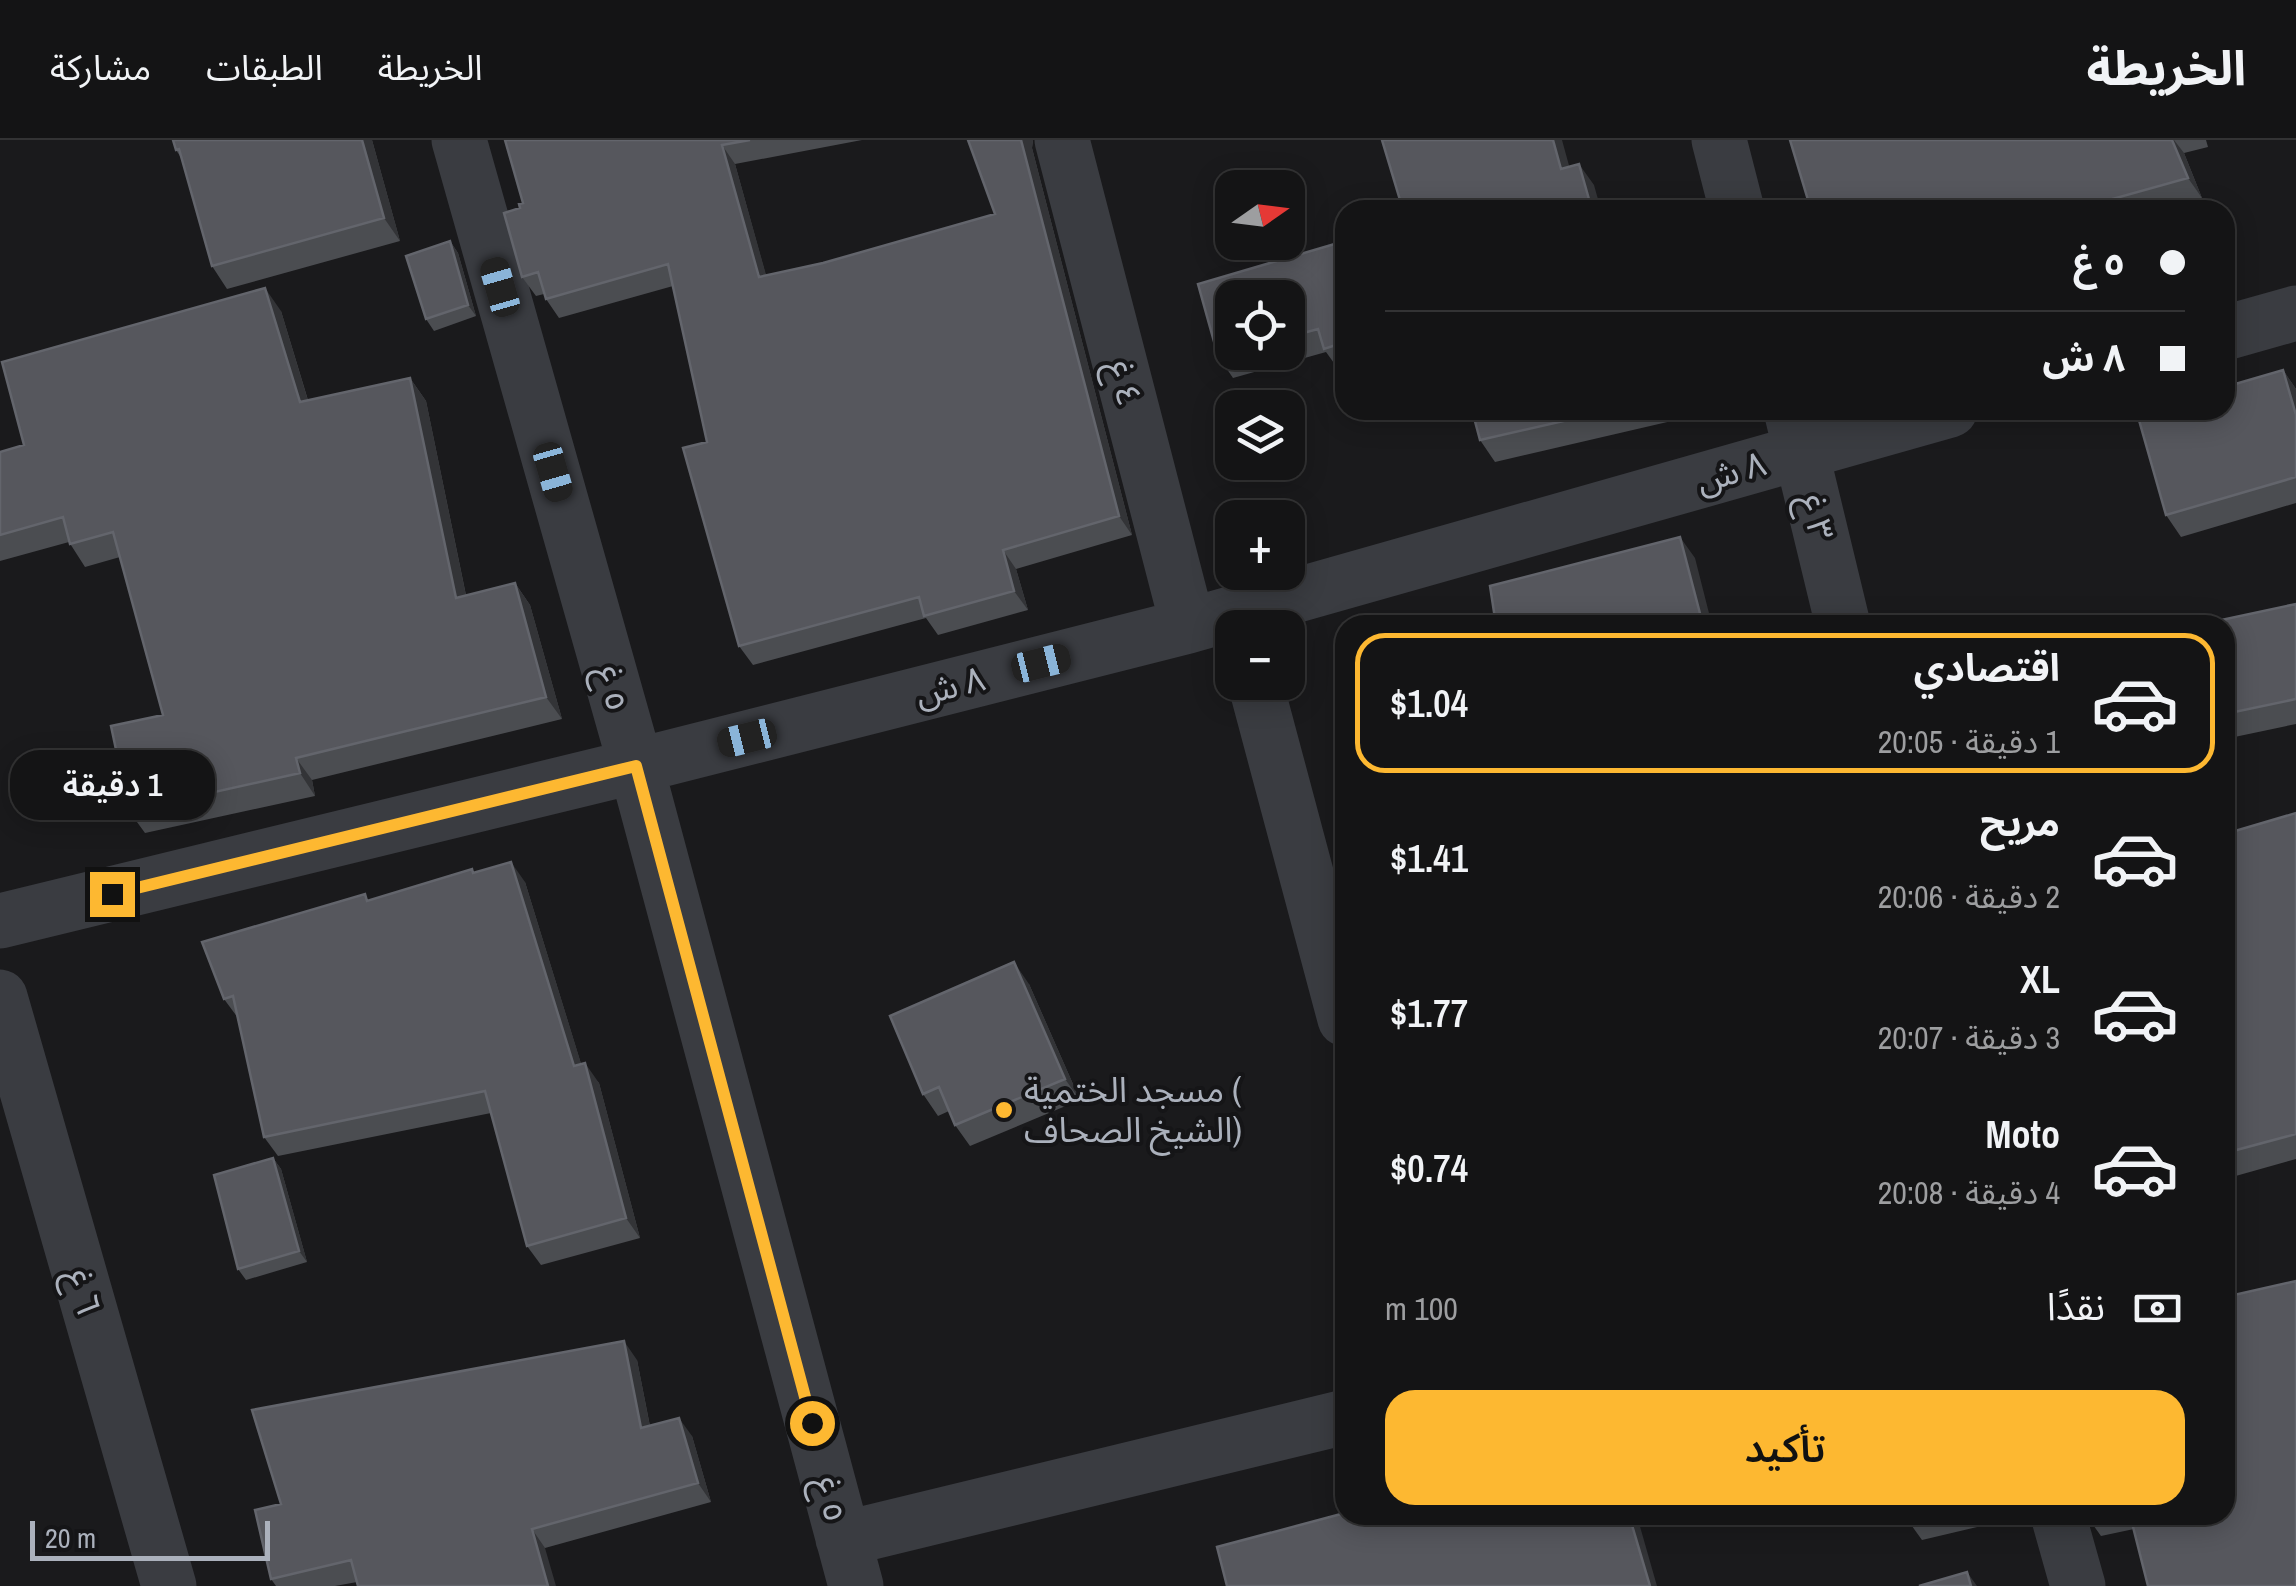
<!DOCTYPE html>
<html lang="ar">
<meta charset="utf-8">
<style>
:root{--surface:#141415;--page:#212122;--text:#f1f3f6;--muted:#9d9ea0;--line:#333334;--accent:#fdb831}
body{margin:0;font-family:"Archivo Narrow","Noto Sans Arabic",sans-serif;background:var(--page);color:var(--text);direction:rtl;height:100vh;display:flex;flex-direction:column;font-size:38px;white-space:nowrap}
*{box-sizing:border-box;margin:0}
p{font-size:32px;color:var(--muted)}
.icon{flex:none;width:55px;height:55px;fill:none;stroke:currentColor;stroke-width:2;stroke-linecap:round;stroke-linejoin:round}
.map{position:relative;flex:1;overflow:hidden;direction:ltr}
.side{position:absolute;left:1335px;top:475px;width:900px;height:910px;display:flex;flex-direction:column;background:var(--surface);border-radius:30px;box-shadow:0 5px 25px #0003,0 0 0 2px var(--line);direction:rtl}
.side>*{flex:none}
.banner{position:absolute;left:1335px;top:60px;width:900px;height:220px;border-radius:30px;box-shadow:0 5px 25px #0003,0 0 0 2px var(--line);direction:rtl;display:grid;align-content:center;height:220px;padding:0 50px;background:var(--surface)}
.needle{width:65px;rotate:76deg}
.tools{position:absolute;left:1215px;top:30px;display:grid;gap:20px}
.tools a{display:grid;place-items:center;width:90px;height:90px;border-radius:20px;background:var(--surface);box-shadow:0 5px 25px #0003,0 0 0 2px var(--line);font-size:50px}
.scale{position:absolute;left:30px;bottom:25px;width:240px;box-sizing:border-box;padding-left:10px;border:5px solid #abb1bc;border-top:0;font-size:28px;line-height:35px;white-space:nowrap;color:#abb1bc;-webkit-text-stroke:8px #151517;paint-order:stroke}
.end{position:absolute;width:45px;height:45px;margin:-22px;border:12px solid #fdb831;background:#111;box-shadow:0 0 0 5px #111}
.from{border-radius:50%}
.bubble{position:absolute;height:70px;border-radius:30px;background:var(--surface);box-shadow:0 5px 25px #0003,0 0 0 2px var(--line);font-size:32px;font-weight:600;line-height:70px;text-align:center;direction:rtl}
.car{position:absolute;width:30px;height:60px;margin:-30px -15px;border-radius:12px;box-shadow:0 0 8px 2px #0007;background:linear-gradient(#222 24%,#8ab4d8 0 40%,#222 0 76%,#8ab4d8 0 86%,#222 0)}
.banner b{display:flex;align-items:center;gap:35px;height:95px;font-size:38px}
.banner b+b{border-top:2px solid var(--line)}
.banner i{width:25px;height:25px;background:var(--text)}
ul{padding:18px 0 0;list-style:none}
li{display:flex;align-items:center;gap:30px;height:140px;margin:0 20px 15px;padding:0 30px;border:5px solid transparent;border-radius:30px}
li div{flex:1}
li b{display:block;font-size:38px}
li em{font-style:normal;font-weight:600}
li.current{border-color:var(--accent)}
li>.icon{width:90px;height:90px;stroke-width:1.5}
.pay{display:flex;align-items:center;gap:25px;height:110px;padding:0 50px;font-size:38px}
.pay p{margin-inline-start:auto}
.primary-button{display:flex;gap:20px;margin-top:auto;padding:20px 50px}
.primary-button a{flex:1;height:115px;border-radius:30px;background:var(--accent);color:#111;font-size:40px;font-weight:600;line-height:115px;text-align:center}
header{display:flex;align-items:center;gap:60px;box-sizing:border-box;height:140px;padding:0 50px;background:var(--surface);border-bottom:2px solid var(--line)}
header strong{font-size:48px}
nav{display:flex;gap:55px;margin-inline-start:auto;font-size:35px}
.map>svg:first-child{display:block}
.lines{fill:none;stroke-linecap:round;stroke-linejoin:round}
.minor{stroke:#3a3c41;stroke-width:55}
.wall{fill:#4b4d51;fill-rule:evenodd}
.shaded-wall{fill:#333437}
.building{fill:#56575d;stroke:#63656c;stroke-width:2.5}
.route{stroke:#fdb831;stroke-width:12}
.poi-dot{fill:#fdb831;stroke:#151517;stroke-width:4}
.labels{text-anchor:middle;stroke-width:8;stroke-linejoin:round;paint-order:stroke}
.street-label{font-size:35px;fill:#abb1bc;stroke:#151517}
.poi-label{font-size:35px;fill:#abb1bc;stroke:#151517;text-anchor:start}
</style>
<header>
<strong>الخريطة</strong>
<nav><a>الخريطة</a><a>الطبقات</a><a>مشاركة</a></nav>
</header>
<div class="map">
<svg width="2296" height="1446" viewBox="0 0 2296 1446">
<rect width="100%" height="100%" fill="#1a1a1c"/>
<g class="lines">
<path class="minor" d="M459 0 636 626 856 1446
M1062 0 1188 486
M1719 0 1737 70
M2225 193 2296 173
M1791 270 1843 485
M1255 542 1345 879
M0 781 636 626 1188 486 1950 270
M0 857 169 1446
M2058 1375 2078 1446
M843 1399 1345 1277"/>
</g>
<path class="wall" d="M173 0H372L400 101 227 149 212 126 182 19 176 10Z
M505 0H862L735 24 766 136 823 123 995 74 968 0H1033L1032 8 1132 395 1016 429 1028 470 938 495 926 478 753 525 739 506 707 302 673 146 559 178 546 159 544 154 536 156 522 137 520 68 523 63Z
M1790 0H2206L2208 7 2184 13 2202 58 2161 70H1811Z
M450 101 458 113 476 176 434 191 426 179Z
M1345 101V228L1339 230 1326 212 1233 238 1218 216ZM1288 158V212H1232Z
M281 171 308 260 410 238 426 261 466 455 515 443 530 465 562 579 312 640 315 656 145 693 129 671 163 575 120 417 85 427 69 402 0 421V312L24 305Z
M2283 230 2296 249V363L2181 397 2166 375Z
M1472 270H1673L1676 280 1495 322 1480 300Z
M2296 464V584L2225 599V485Z
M2296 673V1019L2225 1039V694Z
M474 733 525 742 581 924 599 943 640 1098 541 1125 527 1106 491 973 278 1016 264 997 238 878 224 859 369 760Z
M1029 844 1080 960 970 1006 955 985 949 971 938 976 923 954Z
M273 1018 281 1029 307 1122 246 1140 238 1129Z
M637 1220 650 1286 692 1296 711 1362 545 1408 335 1446H276L271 1439 281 1364Z
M1904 1375H2028L1922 1400Z
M2086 1375H2225L2134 1389 2101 1396Z"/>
<path class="shaded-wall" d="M362 0H372L400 101 384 78Z
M1021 0H1033L1032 8 1132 395 1119 376Z
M1553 0H1562L1576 51 1561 29Z
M2172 0H2174L2184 13 2202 58 2188 38Z
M722 5 735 24 772 156 759 137Z
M1579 24 1594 45 1601 70H1592Z
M450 101 458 113 476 176 468 165Z
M265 148 281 171 315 284 300 262Z
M2283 230 2296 249V275Z
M410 238 426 261 471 480 456 458Z
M1680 397 1695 418 1712 485H1703Z
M1003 410 1016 429 1028 470 1014 451Z
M515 443 530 465 562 579 546 557Z
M296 618 312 640 315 656 300 633Z
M511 722 525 742 588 946 574 926Z
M1014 822 1029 844 1080 960 1065 939Z
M585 923 599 943 640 1098 626 1078Z
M273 1018 281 1029 307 1122 299 1111Z
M624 1201 637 1220 654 1307 641 1288Z
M679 1278 692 1296 711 1362 698 1343Z
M1629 1375 1637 1376 1657 1446H1650Z
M532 1389 545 1408 556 1446H548Z
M1967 1432 1977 1446H1971Z"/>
<path class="building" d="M173 0H362L384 78 212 126 179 9 176 10Z
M505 0H750L722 5 759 137 823 123 995 74 968 0H1021L1119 376 1003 410 1014 451 924 476 919 457 739 506 683 308 707 302 668 124 546 159 538 132 522 137 504 73 520 68 519 64 523 63Z
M1382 0H1553L1561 29 1579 24 1592 70H1403Z
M1790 0H2172L2188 38 2073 70H1811Z
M450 101 468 165 426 179 406 116Z
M1345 101V202L1324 209 1318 189 1288 197V158H1232V212L1218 216 1198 144Z
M265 148 300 262 410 238 456 458 515 443 546 557 296 618 300 633 129 671 111 586 163 575 113 392 70 404 63 377 0 395V312L24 305 2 222Z
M2283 230 2296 275V337L2166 375 2137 273 2148 270H2225V247Z
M1472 270H1612L1480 300Z
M1680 397 1703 485H1496L1490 446Z
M2296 464V559L2225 574V485H2198Z
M2296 673V994L2225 1013V694Z
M511 722 574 926 585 923 626 1078 527 1106 485 951 264 997 233 856 224 859 202 802 365 754 367 761 472 729 473 733Z
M1014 822 1065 939 955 985 939 947 923 954 890 876Z
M273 1018 299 1111 238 1129 214 1035Z
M2296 1141V1446H2148L2130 1375H2225V1157Z
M624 1201 641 1288 679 1278 698 1343 532 1389 548 1446H358L351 1420 271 1439 255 1370 281 1364 252 1270Z
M1345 1373V1375H1629L1650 1446H1227L1217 1407Z
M1967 1432 1971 1446H1919Z"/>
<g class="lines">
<path class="route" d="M112 754 636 626 812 1283"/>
</g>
<circle class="poi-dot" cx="1004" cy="970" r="10"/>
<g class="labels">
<g class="street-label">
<text transform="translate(1125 243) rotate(75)" y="12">٤ غ</text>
<text transform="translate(1731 332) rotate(-16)" y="12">٨ ش</text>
<text transform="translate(1817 377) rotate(77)" y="12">٣ غ</text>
<text transform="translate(950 546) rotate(-14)" y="12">٨ ش</text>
<text transform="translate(614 548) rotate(74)" y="12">٥ غ</text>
<text transform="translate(84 1152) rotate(74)" y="12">٦ غ</text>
<text transform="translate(832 1359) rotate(75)" y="12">٥ غ</text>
</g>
<g class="poi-label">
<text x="1024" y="962">مسجد الختمية (<tspan x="1024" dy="40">الشيخ الصحاف)</tspan></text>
</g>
</g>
</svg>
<div class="tools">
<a><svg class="needle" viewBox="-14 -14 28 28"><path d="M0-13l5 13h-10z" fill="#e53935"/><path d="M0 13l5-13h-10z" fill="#9d9ea0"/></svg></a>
<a><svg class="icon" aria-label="locate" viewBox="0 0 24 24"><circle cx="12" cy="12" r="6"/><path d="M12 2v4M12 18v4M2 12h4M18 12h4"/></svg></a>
<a><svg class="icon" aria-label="layers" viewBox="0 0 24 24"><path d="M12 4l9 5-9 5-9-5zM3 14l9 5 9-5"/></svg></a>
<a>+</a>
<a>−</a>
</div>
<div class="scale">20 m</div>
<i class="end from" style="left:812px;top:1283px"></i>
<i class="end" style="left:112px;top:754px"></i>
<div class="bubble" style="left:10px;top:610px;width:205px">1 دقيقة</div>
<i class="car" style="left:500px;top:147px;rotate:344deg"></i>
<i class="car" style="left:553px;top:332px;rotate:164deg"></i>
<i class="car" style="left:1041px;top:523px;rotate:76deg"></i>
<i class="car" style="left:747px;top:598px;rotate:256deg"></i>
<div class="banner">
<b><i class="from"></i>٥ غ</b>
<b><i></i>٨ ش</b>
</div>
<section class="side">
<ul>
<li class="current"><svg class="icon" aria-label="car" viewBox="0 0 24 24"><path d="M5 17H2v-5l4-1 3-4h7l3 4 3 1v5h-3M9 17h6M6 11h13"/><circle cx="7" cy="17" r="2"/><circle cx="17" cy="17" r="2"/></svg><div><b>اقتصادي</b><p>1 دقيقة · 20:05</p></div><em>$1.04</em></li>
<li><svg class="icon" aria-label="car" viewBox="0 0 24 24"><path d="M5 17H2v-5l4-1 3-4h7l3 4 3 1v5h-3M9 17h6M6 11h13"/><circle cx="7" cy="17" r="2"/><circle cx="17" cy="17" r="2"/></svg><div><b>مريح</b><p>2 دقيقة · 20:06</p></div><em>$1.41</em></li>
<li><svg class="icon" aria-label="car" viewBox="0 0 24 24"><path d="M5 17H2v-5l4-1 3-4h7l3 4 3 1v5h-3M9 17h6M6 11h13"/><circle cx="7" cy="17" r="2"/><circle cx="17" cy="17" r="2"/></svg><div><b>XL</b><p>3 دقيقة · 20:07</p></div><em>$1.77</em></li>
<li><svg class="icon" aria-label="car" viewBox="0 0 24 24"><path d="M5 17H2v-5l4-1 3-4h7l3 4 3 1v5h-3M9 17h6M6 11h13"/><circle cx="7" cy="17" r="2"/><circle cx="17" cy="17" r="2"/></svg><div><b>Moto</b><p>4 دقيقة · 20:08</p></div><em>$0.74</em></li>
</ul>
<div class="pay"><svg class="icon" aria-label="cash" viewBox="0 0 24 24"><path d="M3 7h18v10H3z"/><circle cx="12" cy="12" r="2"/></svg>نقدًا<p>100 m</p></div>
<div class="primary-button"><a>تأكيد</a></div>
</section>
</div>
